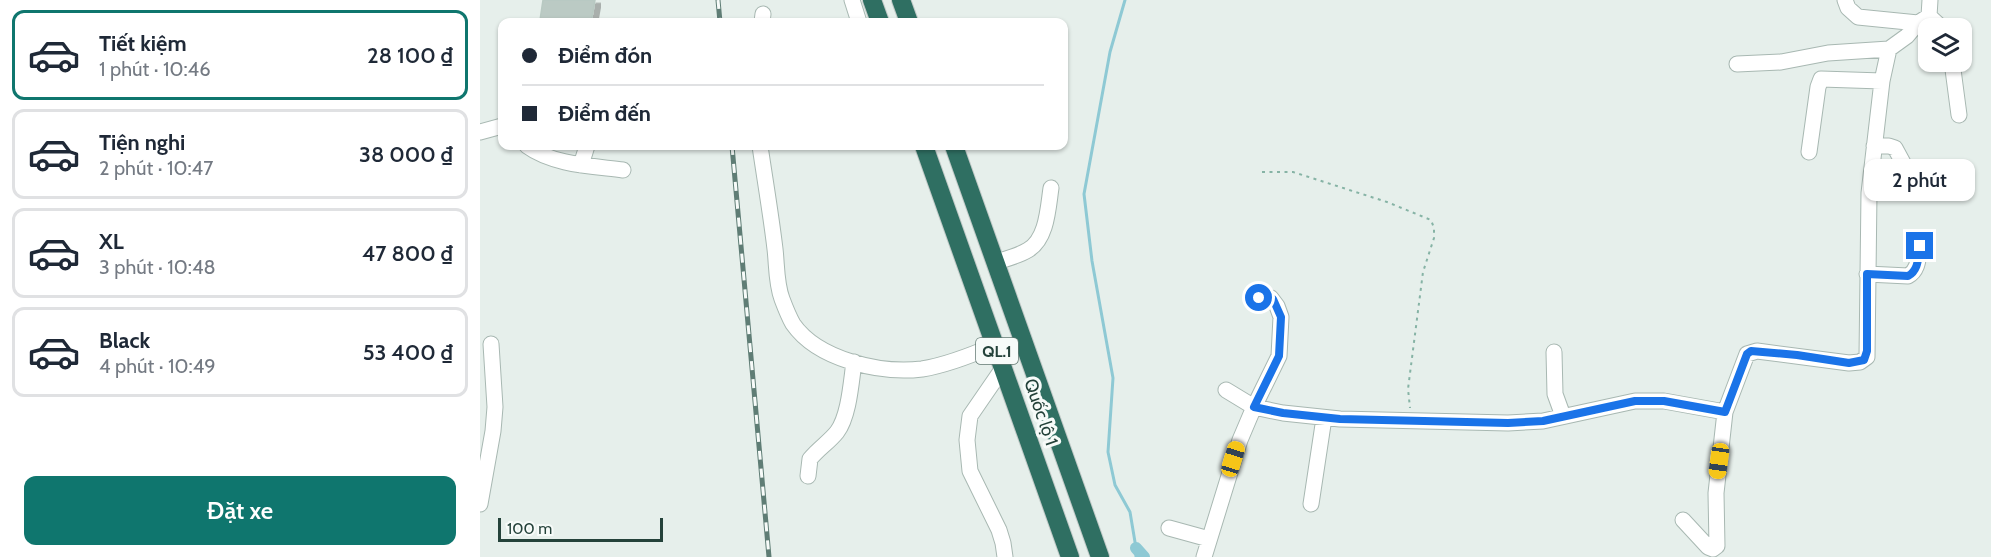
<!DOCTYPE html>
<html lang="vi">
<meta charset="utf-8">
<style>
:root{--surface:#fff;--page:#f6f6f7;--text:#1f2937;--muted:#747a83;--line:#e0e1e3;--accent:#0f766e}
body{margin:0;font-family:Cabin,sans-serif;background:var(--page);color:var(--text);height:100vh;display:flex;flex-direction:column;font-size:22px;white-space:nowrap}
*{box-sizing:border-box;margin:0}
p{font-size:20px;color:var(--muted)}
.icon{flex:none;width:33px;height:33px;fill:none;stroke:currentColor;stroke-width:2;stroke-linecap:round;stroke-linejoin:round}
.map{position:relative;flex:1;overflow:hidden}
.drawer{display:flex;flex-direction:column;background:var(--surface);width:480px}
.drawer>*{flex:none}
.guide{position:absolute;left:18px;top:18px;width:570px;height:132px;border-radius:12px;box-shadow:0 2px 4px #0004;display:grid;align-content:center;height:132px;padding:0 24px;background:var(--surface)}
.fabs{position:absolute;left:1438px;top:18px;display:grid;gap:12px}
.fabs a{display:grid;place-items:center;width:54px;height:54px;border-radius:12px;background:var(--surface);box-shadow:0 2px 4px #0004;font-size:30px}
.scale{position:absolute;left:18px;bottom:15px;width:165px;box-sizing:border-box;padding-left:6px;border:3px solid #24423a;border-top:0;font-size:16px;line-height:21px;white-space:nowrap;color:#24423a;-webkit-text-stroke:4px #f7fbf9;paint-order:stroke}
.end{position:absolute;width:27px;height:27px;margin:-14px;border:8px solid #1a73e8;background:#fff;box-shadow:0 0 0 3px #fff}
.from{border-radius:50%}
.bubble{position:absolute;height:42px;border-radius:12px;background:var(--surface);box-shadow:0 2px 4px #0004;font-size:20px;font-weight:600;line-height:42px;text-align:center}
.car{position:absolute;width:18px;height:36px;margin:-18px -9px;border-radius:8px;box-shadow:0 0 4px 2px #0007;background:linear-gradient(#f5c518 24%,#345 0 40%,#f5c518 0 76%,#345 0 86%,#f5c518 0)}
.guide b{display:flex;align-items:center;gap:21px;height:57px;font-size:22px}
.guide b+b{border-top:2px solid var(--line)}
.guide i{width:15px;height:15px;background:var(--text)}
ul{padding:10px 0 0;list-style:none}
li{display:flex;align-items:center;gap:18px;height:90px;margin:0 12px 9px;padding:0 12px;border:3px solid var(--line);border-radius:12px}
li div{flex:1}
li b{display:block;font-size:22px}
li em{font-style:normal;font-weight:600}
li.selected{border-color:var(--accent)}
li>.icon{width:54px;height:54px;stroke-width:1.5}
.button{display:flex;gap:12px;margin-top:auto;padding:12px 24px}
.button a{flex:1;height:69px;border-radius:12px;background:var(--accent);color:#fff;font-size:24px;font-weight:600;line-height:69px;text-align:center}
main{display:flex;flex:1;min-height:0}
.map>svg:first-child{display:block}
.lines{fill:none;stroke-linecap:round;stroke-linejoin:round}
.stream{stroke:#8ec9d4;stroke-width:3}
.canal{stroke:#8ec9d4;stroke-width:12}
.building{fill:#bbcac4;stroke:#b8c9c2;stroke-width:1.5;filter:url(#shadow)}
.minor-casing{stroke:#a8b8b2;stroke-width:17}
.highway-casing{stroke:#c2cac8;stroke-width:20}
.path{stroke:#86b3a5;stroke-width:2;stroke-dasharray:3 4.5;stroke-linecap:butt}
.minor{stroke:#fff;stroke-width:15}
.highway{stroke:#2f6f62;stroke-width:18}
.rail-casing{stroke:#5f7d75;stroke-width:5}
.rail{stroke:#f7fbf9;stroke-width:3;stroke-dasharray:9;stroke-linecap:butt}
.route{stroke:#1a73e8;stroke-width:8}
.labels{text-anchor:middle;stroke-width:6;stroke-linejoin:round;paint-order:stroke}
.shield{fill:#f7fbf9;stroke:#637a73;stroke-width:1.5}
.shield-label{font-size:16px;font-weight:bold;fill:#24423a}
.street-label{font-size:18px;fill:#24423a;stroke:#f7fbf9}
</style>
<main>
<section class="drawer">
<ul>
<li class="selected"><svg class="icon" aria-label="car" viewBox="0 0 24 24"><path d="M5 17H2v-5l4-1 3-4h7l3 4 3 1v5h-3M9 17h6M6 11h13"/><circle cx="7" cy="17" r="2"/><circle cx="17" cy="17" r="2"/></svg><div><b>Tiết kiệm</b><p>1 phút · 10:46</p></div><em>28 100 ₫</em></li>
<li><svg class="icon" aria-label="car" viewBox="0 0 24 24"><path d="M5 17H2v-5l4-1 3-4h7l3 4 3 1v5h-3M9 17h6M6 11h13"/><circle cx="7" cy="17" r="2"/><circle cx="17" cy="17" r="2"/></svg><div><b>Tiện nghi</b><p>2 phút · 10:47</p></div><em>38 000 ₫</em></li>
<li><svg class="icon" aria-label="car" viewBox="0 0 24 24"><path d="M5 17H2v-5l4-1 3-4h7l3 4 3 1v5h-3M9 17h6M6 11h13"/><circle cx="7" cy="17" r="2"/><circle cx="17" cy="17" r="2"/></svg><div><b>XL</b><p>3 phút · 10:48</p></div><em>47 800 ₫</em></li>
<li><svg class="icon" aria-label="car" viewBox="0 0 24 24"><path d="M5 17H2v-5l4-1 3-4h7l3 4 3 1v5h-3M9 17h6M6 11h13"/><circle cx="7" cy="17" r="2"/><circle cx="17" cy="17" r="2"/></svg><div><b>Black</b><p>4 phút · 10:49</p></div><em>53 400 ₫</em></li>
</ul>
<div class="button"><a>Đặt xe</a></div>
</section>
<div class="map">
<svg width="1511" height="557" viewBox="0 0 1511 557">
<defs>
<filter id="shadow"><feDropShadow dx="6" dy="3.5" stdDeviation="0" flood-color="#0004"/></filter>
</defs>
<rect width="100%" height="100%" fill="#e6efeb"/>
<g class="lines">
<path class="stream" d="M645 0 630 52 604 194 612 261 633 378 628 452 635 485 650 512 656 548V557"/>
<path class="canal" d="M656 548 664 557"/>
</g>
<path class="building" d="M63 0H115L111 22H75L60 20Z"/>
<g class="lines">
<defs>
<path id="minor" d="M372 0 379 22
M1365 0 1368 8 1378 17 1438 23
M1449 16 1462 28
M282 22 283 14
M1472 62 1479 115
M1257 64 1301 62 1348 53 1409 49
M0 132 22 126
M47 146C73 165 112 166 143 170
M280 146C285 180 291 215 295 249 297 266 296 283 302 299 305 307 309 317 313 324 338 360 401 374 442 369 467 365 492 355 515 345
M1394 146H1409L1415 148 1428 172
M1329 152 1338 87 1341 79 1402 81
M101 165 107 146
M516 262C526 259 538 256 548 250 567 239 568 208 571 188
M1387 274 1428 276C1439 270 1438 257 1440 246
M1074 352 1075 394 1083 416
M523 368 490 416 487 440 490 471 519 530 523 543 525 557
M746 390 774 407 799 356 801 317 797 306 791 298H779
M328 476 330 459C338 449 349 442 357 432 369 416 371 383 374 362
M0 504 13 431 15 407 11 344
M831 504 844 418
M1203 520 1228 547 1233 549 1237 546 1236 493 1245 412 1267 354 1277 351 1369 363 1380 362 1387 357 1389 193 1402 81 1409 49 1427 36 1438 23 1449 16 1450 0
M689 528 729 539
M724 557 760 440 774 407 803 413 860 419 1028 423 1063 421 1155 401H1184L1245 412"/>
<path id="highway" d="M392 0 400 22
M421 0 429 22
M444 146 590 557
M474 146 620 557"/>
</defs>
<use href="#minor" class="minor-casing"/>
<use href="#highway" class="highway-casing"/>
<path class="path" d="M782 172H813L907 202 951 220 954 228V238L943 272 928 389 930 408"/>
<use href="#minor" class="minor"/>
<use href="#highway" class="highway"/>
<defs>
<path id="rail" d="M238 0 240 22
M252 146 289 557"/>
</defs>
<use href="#rail" class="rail-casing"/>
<use href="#rail" class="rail"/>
</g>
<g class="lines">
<path class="route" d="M779 298 793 299 801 317 799 356 774 407 803 413 860 419 1028 423 1063 421 1155 401H1184L1245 412 1267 354 1271 351 1317 355 1369 363 1384 360 1387 351V274L1428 276C1439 270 1438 257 1440 246"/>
</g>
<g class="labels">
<rect class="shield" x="496" y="338" width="42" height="26" rx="4.5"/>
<g class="shield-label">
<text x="517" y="357">QL.1</text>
</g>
<g class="street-label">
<text transform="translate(561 412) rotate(71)" y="6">Quốc lộ 1</text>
</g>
</g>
</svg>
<div class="fabs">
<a><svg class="icon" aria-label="layers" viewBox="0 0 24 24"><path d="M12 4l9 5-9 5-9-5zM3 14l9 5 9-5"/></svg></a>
</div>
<div class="scale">100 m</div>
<i class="end from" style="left:779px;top:298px"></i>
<i class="end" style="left:1440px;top:246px"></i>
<div class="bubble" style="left:1384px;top:159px;width:111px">2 phút</div>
<i class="car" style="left:753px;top:459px;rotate:17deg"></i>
<i class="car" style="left:1239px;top:461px;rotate:188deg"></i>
<div class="guide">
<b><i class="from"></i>Điểm đón</b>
<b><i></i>Điểm đến</b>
</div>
</div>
</main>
